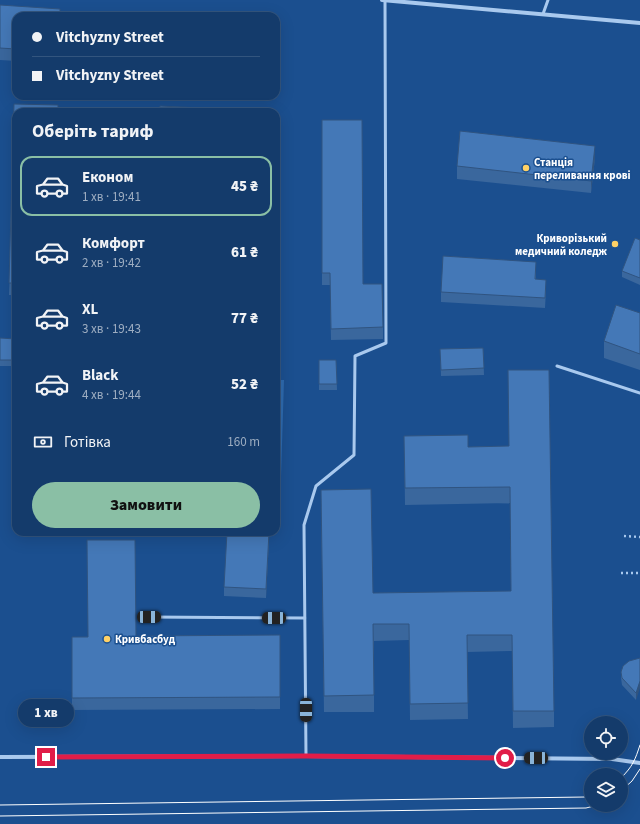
<!DOCTYPE html>
<html lang="uk">
<meta charset="utf-8">
<style>
:root{--surface:#143b6b;--page:#214673;--text:#f1f3f6;--muted:#9dadc1;--line:#33557e;--accent:#8abfa5}
body{margin:0;font-family:"Source Sans 3",sans-serif;background:var(--page);color:var(--text);height:100vh;display:flex;flex-direction:column;font-size:15px;white-space:nowrap}
*{box-sizing:border-box;margin:0}
p{font-size:13px;color:var(--muted)}
.icon{flex:none;width:22px;height:22px;fill:none;stroke:currentColor;stroke-width:2;stroke-linecap:round;stroke-linejoin:round}
.map{position:relative;flex:1;overflow:hidden}
.panel{position:absolute;left:12px;top:108px;width:268px;height:428px;display:flex;flex-direction:column;background:var(--surface);border-radius:12px;box-shadow:0 4px 16px #0002,0 0 0 1px var(--line)}
.panel>*{flex:none}
.banner{position:absolute;left:12px;top:12px;width:268px;height:88px;border-radius:12px;box-shadow:0 4px 16px #0002,0 0 0 1px var(--line);display:grid;align-content:center;height:88px;padding:0 20px;background:var(--surface)}
.tools{position:absolute;left:584px;top:716px;display:grid;gap:8px}
.tools a{display:grid;place-items:center;width:44px;height:44px;border-radius:50%;background:var(--surface);box-shadow:0 4px 16px #0002,0 0 0 1px var(--line);font-size:20px}
.end{position:absolute;width:18px;height:18px;margin:-9px;border:5px solid #e11d48;background:#fff;box-shadow:0 0 0 2px #fff}
.from{border-radius:50%}
.bubble{position:absolute;height:28px;border-radius:14px;background:var(--surface);box-shadow:0 4px 16px #0002,0 0 0 1px var(--line);font-size:13px;font-weight:800;line-height:28px;text-align:center}
.car{position:absolute;width:12px;height:24px;margin:-12px -6px;border-radius:5px;box-shadow:0 0 3px 1px #0007;background:linear-gradient(#222 24%,#8ab4d8 0 40%,#222 0 76%,#8ab4d8 0 86%,#222 0)}
.banner b{display:flex;align-items:center;gap:14px;height:38px;font-size:15px}
.banner b+b{border-top:1px solid var(--line)}
.banner i{width:10px;height:10px;background:var(--text)}
ul{padding:0;list-style:none}
li{display:flex;align-items:center;gap:12px;height:60px;margin:0 8px 6px;padding:0 12px;border:2px solid transparent;border-radius:12px}
li div{flex:1}
li b{display:block;font-size:15px}
li em{font-style:normal;font-weight:800}
li.active{border-color:var(--accent)}
li>.icon{width:36px;height:36px;stroke-width:1.5}
h2{padding:0 20px;font-size:18px;line-height:48px}
.pay{display:flex;align-items:center;gap:10px;height:44px;padding:0 20px;font-size:15px}
.pay p{margin-inline-start:auto}
.button{display:flex;gap:8px;margin-top:auto;padding:8px 20px}
.button a{flex:1;height:46px;border-radius:24px;background:var(--accent);color:#111;font-size:16px;font-weight:800;line-height:46px;text-align:center}
.map>svg:first-child{display:block}
.green{fill:#2e69ad}
.lines{fill:none;stroke-linecap:round;stroke-linejoin:round}
.path{stroke:#a9c9ee;stroke-width:2.5;stroke-dasharray:2 3;stroke-linecap:butt}
.lane{stroke:#a9c9ee;stroke-width:3}
.street{stroke:#a9c9ee;stroke-width:4}
.tram{stroke:#fff;stroke-width:1}
.wall{fill:#3a679d}
.shaded-wall{fill:#305480}
.building{fill:#4478b7;stroke:#305480}
.route{stroke:#e11d48;stroke-width:5}
.poi-dot{fill:#ffd166;stroke:#1b4f8f;stroke-width:1.5}
.labels{text-anchor:middle;stroke-width:3;stroke-linejoin:round;paint-order:stroke}
.poi-label{font-size:11px;font-weight:bold;fill:#fff;stroke:#1b4f8f;text-anchor:start}
</style>
<div class="map">
<svg width="640" height="824" viewBox="0 0 640 824">
<rect width="100%" height="100%" fill="#1b4f8f"/>
<path class="green" d="M276 380H284L280 509H276Z"/>
<g class="lines">
<path class="path" d="M624 536 640 537
M621 573H640"/>
<path class="lane" d="M543 14 548 0
M557 366 640 393
M149 617 305 618
M306 756 304 525 316 486 354 455 355 356 386 343 385 0"/>
<path class="street" d="M382 0 640 23
M0 757 306 756 612 759 640 763"/>
<path class="tram" d="M621 778C633 766 635 760 640 745
M621 791 632 781 640 769
M0 805 586 797 591 795
M0 816 586 808 598 805"/>
</g>
<path class="wall" d="M0 5 60 16H16V61L0 60Z
M16 112V295H9Z
M322 120 363 284 383 327V339L331 340 330 285H322Z
M595 158 591 193 457 179V166Z
M640 240V285L622 277V271Z
M536 271V279L546 290 545 308 441 302V292Z
M640 313V370L604 358V341Z
M0 338 16 339V366H0Z
M483 348 484 375 441 376 440 349Z
M319 360H336L337 390H319Z
M404 436 468 447 509 446 554 711V727L513 728 512 651 467 652 468 719 410 720 409 640 374 641V712H324L321 506 373 593 511 591 510 503 405 505Z
M269 539 266 598 224 596V587Z
M280 635V709L72 710V637Z
M640 658 636 700 622 685 621 678V672Z"/>
<path class="shaded-wall" d="M595 146V158L591 193V181Z
M269 532V539L266 598V589Z
M640 681V688L636 700V693Z"/>
<path class="building" d="M0 5 60 9V16H16V49L0 48Z
M14 104 58 105V112H16V283H9Z
M160 106 201 108V112H159Z
M322 120H362L363 284H382L383 327 331 329 330 273H322Z
M460 131 595 146 591 181 457 166Z
M635 238 640 240V278L622 271Z
M443 256 536 262 535 279 546 280 545 298 441 292Z
M616 305 640 313V354L604 341Z
M0 338 16 339V360H0Z
M483 348 484 368 441 370 440 349Z
M319 360H336L337 384H319Z
M508 370H549L554 711H513L512 635H467L468 703 410 704 409 624H373L374 695 324 696 321 490 371 489 373 593 511 591 510 487 405 488 404 436 468 435V447L509 446Z
M227 532H269L266 589 224 587Z
M87 540H135L136 636 280 635V697L72 698V637H88Z
M640 658V681L636 693 622 678 621 672 623 666 629 661Z"/>
<g class="lines">
<path class="route" d="M46 757 306 756 505 758"/>
</g>
<g class="poi-dot">
<circle cx="526" cy="168" r="4"/>
<circle cx="615" cy="244" r="4"/>
<circle cx="107" cy="639" r="4"/>
</g>
<g class="labels">
<g class="poi-label">
<text x="534" y="166">Станція<tspan x="534" dy="13">переливання крові</tspan></text>
<text x="607" y="242" text-anchor="end">Криворізький<tspan x="607" dy="13">медичний коледж</tspan></text>
<text x="115" y="643">Кривбасбуд</text>
</g>
</g>
</svg>
<div class="tools">
<a><svg class="icon" aria-label="locate" viewBox="0 0 24 24"><circle cx="12" cy="12" r="6"/><path d="M12 2v4M12 18v4M2 12h4M18 12h4"/></svg></a>
<a><svg class="icon" aria-label="layers" viewBox="0 0 24 24"><path d="M12 4l9 5-9 5-9-5zM3 14l9 5 9-5"/></svg></a>
</div>
<i class="end from" style="left:505px;top:758px"></i>
<i class="end" style="left:46px;top:757px"></i>
<div class="bubble" style="left:18px;top:699px;width:56px">1 хв</div>
<i class="car" style="left:149px;top:617px;rotate:90deg"></i>
<i class="car" style="left:274px;top:618px;rotate:270deg"></i>
<i class="car" style="left:306px;top:710px;rotate:180deg"></i>
<i class="car" style="left:536px;top:758px;rotate:270deg"></i>
<div class="banner">
<b><i class="from"></i>Vitchyzny Street</b>
<b><i></i>Vitchyzny Street</b>
</div>
<section class="panel">
<h2>Оберіть тариф</h2>
<ul>
<li class="active"><svg class="icon" aria-label="car" viewBox="0 0 24 24"><path d="M5 17H2v-5l4-1 3-4h7l3 4 3 1v5h-3M9 17h6M6 11h13"/><circle cx="7" cy="17" r="2"/><circle cx="17" cy="17" r="2"/></svg><div><b>Економ</b><p>1 хв · 19:41</p></div><em>45 ₴</em></li>
<li><svg class="icon" aria-label="car" viewBox="0 0 24 24"><path d="M5 17H2v-5l4-1 3-4h7l3 4 3 1v5h-3M9 17h6M6 11h13"/><circle cx="7" cy="17" r="2"/><circle cx="17" cy="17" r="2"/></svg><div><b>Комфорт</b><p>2 хв · 19:42</p></div><em>61 ₴</em></li>
<li><svg class="icon" aria-label="car" viewBox="0 0 24 24"><path d="M5 17H2v-5l4-1 3-4h7l3 4 3 1v5h-3M9 17h6M6 11h13"/><circle cx="7" cy="17" r="2"/><circle cx="17" cy="17" r="2"/></svg><div><b>XL</b><p>3 хв · 19:43</p></div><em>77 ₴</em></li>
<li><svg class="icon" aria-label="car" viewBox="0 0 24 24"><path d="M5 17H2v-5l4-1 3-4h7l3 4 3 1v5h-3M9 17h6M6 11h13"/><circle cx="7" cy="17" r="2"/><circle cx="17" cy="17" r="2"/></svg><div><b>Black</b><p>4 хв · 19:44</p></div><em>52 ₴</em></li>
</ul>
<div class="pay"><svg class="icon" aria-label="cash" viewBox="0 0 24 24"><path d="M3 7h18v10H3z"/><circle cx="12" cy="12" r="2"/></svg>Готівка<p>160 m</p></div>
<div class="button"><a>Замовити</a></div>
</section>
</div>
